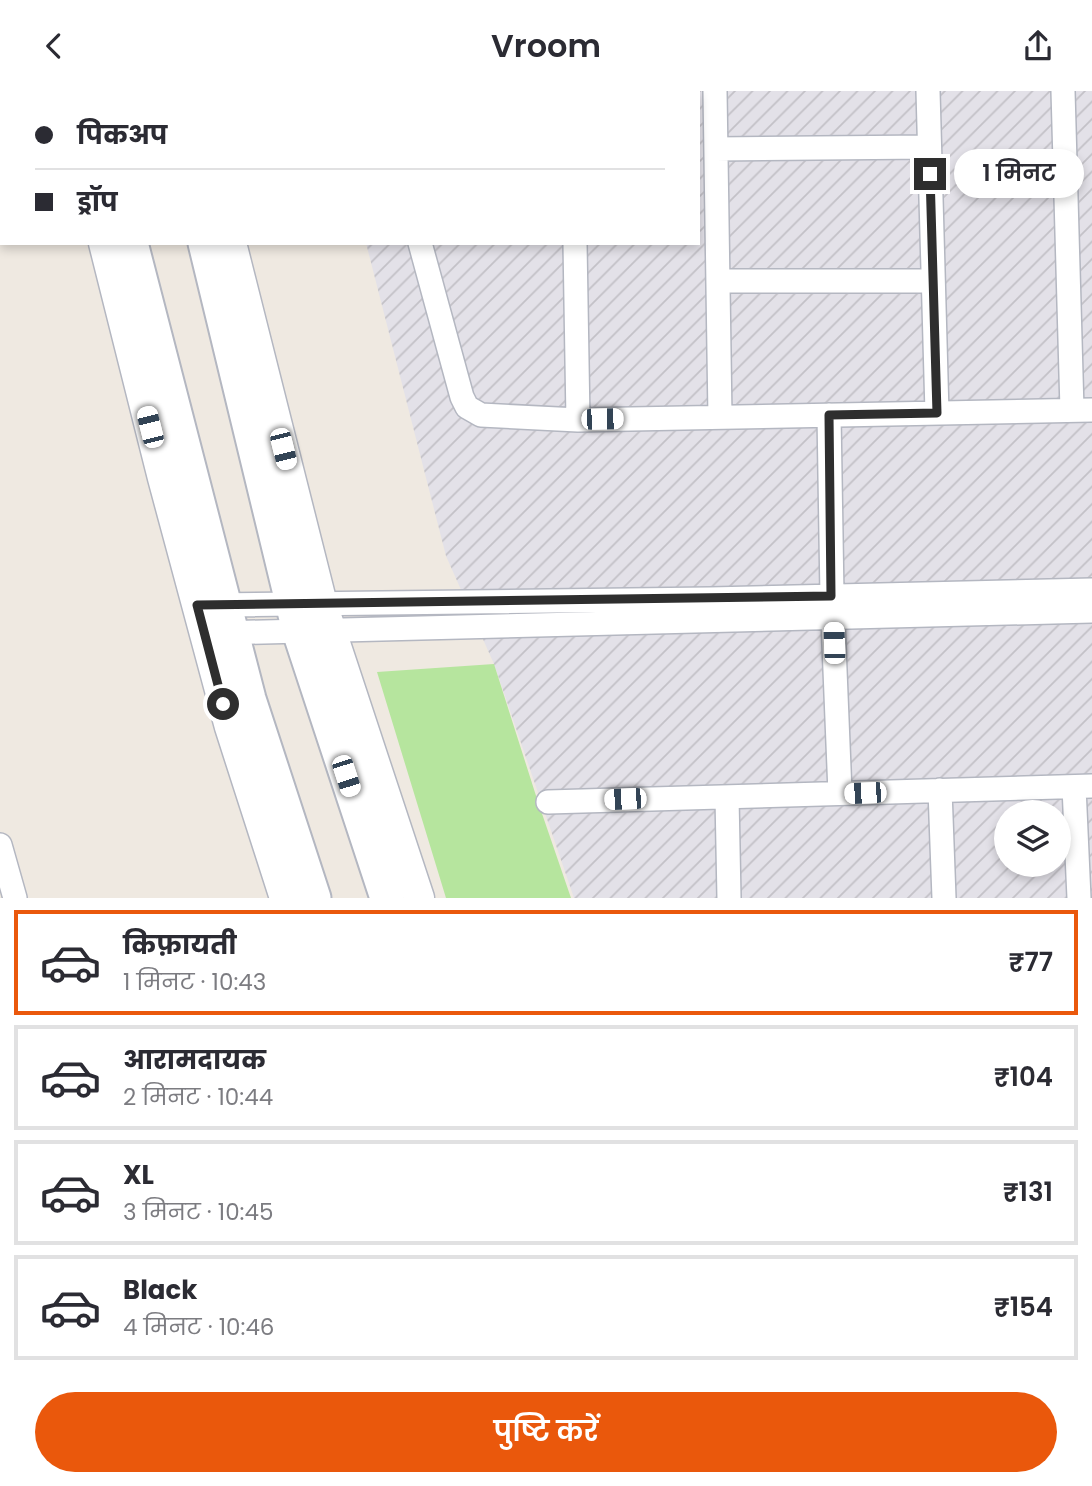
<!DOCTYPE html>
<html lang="hi">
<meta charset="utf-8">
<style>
:root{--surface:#fff;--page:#f7f7f7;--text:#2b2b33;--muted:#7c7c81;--line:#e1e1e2;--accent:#ea580c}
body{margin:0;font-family:Poppins,"Noto Sans Devanagari",sans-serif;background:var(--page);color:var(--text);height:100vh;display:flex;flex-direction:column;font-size:26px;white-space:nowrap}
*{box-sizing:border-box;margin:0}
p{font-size:23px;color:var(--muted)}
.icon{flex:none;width:38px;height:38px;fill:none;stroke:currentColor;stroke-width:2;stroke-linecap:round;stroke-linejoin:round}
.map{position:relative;height:807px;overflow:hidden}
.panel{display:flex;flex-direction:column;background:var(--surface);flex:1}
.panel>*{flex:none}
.top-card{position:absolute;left:0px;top:0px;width:700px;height:154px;box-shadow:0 4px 10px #0003;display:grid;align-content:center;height:154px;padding:0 35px;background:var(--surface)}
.fabs{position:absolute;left:994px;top:709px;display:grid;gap:14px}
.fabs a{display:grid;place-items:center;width:77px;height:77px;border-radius:50%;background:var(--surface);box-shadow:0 4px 10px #0003;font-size:35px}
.end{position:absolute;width:32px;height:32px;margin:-16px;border:9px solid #2e2e2e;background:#fff;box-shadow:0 0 0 4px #fff}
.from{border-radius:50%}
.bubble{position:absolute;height:49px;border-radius:24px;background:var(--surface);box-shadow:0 4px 10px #0003;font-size:23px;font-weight:600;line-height:49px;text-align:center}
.car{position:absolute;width:21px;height:42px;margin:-21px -10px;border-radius:9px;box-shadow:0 0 5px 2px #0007;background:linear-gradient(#fff 24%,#345 0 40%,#fff 0 76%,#345 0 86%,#fff 0)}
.top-card b{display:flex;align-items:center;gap:24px;height:66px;font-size:26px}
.top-card b+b{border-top:2px solid var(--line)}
.top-card i{width:18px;height:18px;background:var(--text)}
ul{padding:12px 0 0;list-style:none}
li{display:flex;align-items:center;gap:21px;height:105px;margin:0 14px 10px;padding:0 21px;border:4px solid var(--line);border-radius:0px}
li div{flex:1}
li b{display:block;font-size:26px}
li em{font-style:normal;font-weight:600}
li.active{border-color:var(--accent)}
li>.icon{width:63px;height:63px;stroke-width:1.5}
.button{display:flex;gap:14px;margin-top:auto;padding:14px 35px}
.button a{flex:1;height:80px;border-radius:42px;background:var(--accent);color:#fff;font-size:28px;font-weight:600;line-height:80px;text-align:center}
header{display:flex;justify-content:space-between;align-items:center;height:91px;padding:0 35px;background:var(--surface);font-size:32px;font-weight:600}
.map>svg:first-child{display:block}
.industrial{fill:url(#industrial-furrows);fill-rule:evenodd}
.park{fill:#b6e59e}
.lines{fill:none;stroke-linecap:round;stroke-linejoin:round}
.minor-casing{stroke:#b4b7c1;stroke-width:26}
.tertiary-casing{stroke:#b4b7c1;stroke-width:33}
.secondary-casing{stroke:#b4b7c1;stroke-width:37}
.minor{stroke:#fff;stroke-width:23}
.tertiary{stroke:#fff;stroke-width:30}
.secondary{stroke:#fff;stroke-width:33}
.route{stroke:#2e2e2e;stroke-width:9}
</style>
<header><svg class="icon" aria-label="back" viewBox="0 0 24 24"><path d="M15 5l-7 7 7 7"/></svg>Vroom<svg class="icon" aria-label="share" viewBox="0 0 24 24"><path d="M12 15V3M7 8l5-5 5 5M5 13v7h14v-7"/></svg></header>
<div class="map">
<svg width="1092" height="807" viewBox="0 0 1092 807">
<defs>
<pattern id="industrial-furrows" width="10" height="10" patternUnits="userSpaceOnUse" patternTransform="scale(1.75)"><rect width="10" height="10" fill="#e3e1e8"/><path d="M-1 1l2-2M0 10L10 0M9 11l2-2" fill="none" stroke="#c3c1c7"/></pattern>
</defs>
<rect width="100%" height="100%" fill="#efe9e1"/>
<path class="industrial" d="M327 0H1092V807H574L494 573 446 465 366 152H698V2ZM1006 721H1059V774H1006Z"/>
<path class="park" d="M494 573 538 711 571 807H446L377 581Z"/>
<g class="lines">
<defs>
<path id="minor" d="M378 0 379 2
M561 0 562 2
M715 0 720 326
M928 0 937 322
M1063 0 1072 319
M716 58 929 56
M420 152 462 306 467 316 481 324 578 329 1092 319
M575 152 578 329
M718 190H933
M829 324 832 505 840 702
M211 514 710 508 1092 499
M220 542 1092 520
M1074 696 1079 807
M940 699 944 807
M727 706 729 807
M548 711 1092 695
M0 754 15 807"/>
<path id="tertiary" d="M65 0 66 2
M195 0 196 2
M0 59 2 61
M104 152 163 387 230 636 285 807
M231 152 322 513 419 807"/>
<path id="secondary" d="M93 0V2
M169 0 170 2
M131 152 249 608 314 807
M205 152 299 540 387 807"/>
</defs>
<use href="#minor" class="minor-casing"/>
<use href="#tertiary" class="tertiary-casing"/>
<use href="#secondary" class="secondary-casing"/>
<use href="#minor" class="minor"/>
<use href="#tertiary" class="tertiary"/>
<use href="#secondary" class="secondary"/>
</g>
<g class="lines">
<path class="route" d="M223 613 197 514 831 505 829 324 937 322 930 83"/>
</g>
</svg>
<div class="fabs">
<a><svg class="icon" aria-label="layers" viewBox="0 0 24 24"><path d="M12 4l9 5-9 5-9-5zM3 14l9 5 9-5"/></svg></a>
</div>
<i class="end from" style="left:223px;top:613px"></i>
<i class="end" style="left:930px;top:83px"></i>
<div class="bubble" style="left:954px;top:58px;width:130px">1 मिनट</div>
<i class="car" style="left:602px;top:328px;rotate:89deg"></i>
<i class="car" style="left:150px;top:336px;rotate:346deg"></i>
<i class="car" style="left:283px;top:358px;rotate:166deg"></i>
<i class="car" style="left:834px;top:552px;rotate:358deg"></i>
<i class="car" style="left:346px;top:685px;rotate:162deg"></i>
<i class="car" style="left:865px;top:702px;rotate:268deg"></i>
<i class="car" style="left:625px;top:708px;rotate:268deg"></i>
<div class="top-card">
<b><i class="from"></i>पिकअप</b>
<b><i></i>ड्रॉप</b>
</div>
</div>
<section class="panel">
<ul>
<li class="active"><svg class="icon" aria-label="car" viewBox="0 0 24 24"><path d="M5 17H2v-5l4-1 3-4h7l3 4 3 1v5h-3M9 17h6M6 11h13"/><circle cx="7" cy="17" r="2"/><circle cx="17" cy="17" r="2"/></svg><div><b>किफ़ायती</b><p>1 मिनट · 10:43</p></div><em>₹77</em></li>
<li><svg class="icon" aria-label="car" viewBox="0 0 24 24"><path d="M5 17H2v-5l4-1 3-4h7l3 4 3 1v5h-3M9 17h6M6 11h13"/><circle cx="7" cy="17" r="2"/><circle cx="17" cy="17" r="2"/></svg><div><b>आरामदायक</b><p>2 मिनट · 10:44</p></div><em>₹104</em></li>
<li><svg class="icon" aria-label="car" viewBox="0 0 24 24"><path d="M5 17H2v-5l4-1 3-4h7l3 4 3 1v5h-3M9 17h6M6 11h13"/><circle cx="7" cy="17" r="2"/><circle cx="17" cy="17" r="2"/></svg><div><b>XL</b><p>3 मिनट · 10:45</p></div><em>₹131</em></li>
<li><svg class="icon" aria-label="car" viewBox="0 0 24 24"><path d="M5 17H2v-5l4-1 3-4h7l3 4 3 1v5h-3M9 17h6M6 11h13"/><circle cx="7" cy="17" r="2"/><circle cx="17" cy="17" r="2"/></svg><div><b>Black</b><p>4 मिनट · 10:46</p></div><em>₹154</em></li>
</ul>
<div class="button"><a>पुष्टि करें</a></div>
</section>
